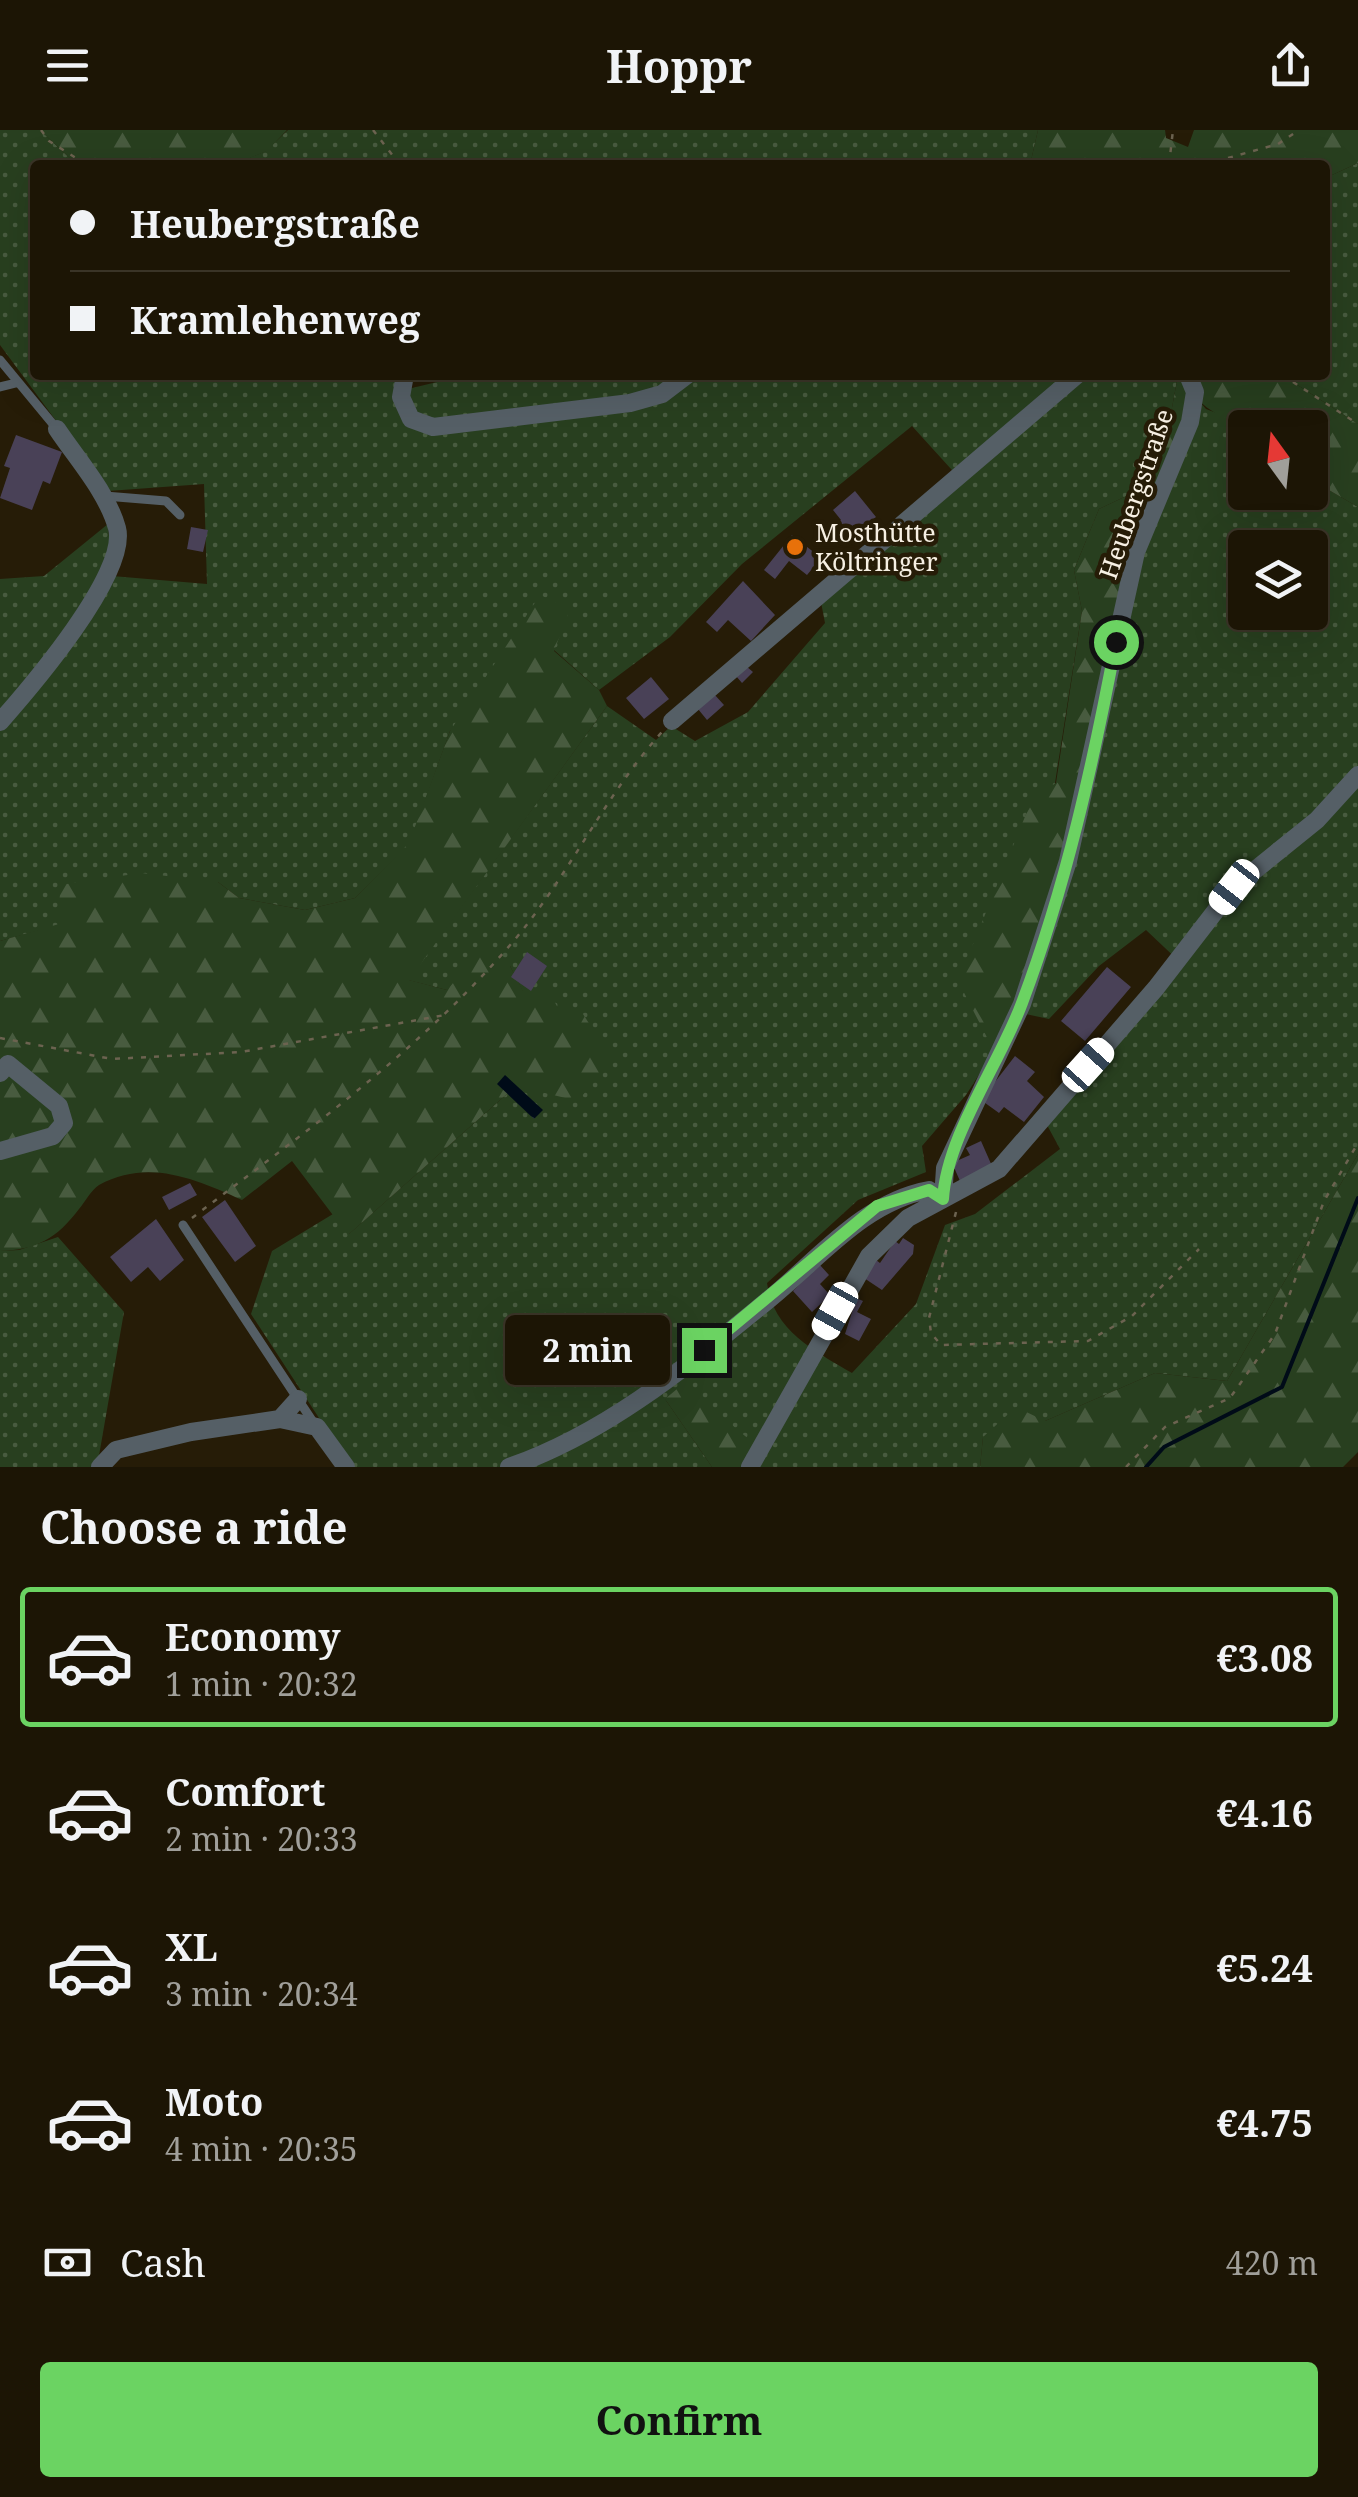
<!DOCTYPE html>
<meta charset="utf-8">
<style>
:root{--surface:#1c1505;--page:#292213;--text:#f1f3f6;--muted:#a09f9a;--line:#3a3427;--accent:#6bd362}
body{margin:0;font-family:"Noto Serif",serif;background:var(--page);color:var(--text);height:100vh;display:flex;flex-direction:column;font-size:38px;white-space:nowrap}
*{box-sizing:border-box;margin:0}
p{font-size:32px;color:var(--muted)}
.icon{flex:none;width:55px;height:55px;fill:none;stroke:currentColor;stroke-width:2;stroke-linecap:round;stroke-linejoin:round}
.map{position:relative;height:1337px;overflow:hidden}
.details{display:flex;flex-direction:column;background:var(--surface);flex:1}
.details>*{flex:none}
.top-card{position:absolute;left:30px;top:30px;width:1300px;height:220px;border-radius:10px;box-shadow:0 10px 40px #0002,0 0 0 2px var(--line);display:grid;align-content:center;height:220px;padding:0 40px;background:var(--surface)}
.needle{width:65px;rotate:345deg}
.controls{position:absolute;left:1228px;top:280px;display:grid;gap:20px}
.controls a{display:grid;place-items:center;width:100px;height:100px;border-radius:10px;background:var(--surface);box-shadow:0 10px 40px #0002,0 0 0 2px var(--line);font-size:50px}
.end{position:absolute;width:45px;height:45px;margin:-22px;border:12px solid #6bd362;background:#111;box-shadow:0 0 0 5px #111}
.from{border-radius:50%}
.bubble{position:absolute;height:70px;border-radius:10px;background:var(--surface);box-shadow:0 10px 40px #0002,0 0 0 2px var(--line);font-size:32px;font-weight:700;line-height:70px;text-align:center}
.car{position:absolute;width:30px;height:60px;margin:-30px -15px;border-radius:12px;box-shadow:0 0 8px 2px #0007;background:linear-gradient(#fff 24%,#345 0 40%,#fff 0 76%,#345 0 86%,#fff 0)}
.top-card b{display:flex;align-items:center;gap:35px;height:95px;font-size:38px}
.top-card b+b{border-top:2px solid var(--line)}
.top-card i{width:25px;height:25px;background:var(--text)}
ul{padding:0;list-style:none}
li{display:flex;align-items:center;gap:30px;height:140px;margin:0 20px 15px;padding:0 20px;border:5px solid transparent;border-radius:10px}
li div{flex:1}
li b{display:block;font-size:38px}
li em{font-style:normal;font-weight:700}
li.active{border-color:var(--accent)}
li>.icon{width:90px;height:90px;stroke-width:1.5}
h2{padding:0 40px;font-size:45px;line-height:120px}
.pay{display:flex;align-items:center;gap:25px;height:110px;padding:0 40px;font-size:38px}
.pay p{margin-inline-start:auto}
.action{display:flex;gap:20px;margin-top:auto;padding:20px 40px}
.action a{flex:1;height:115px;border-radius:10px;background:var(--accent);color:#111;font-size:40px;font-weight:700;line-height:115px;text-align:center}
header{display:flex;justify-content:space-between;align-items:center;height:130px;padding:0 40px;background:var(--surface);font-size:45px;font-weight:700}
.map>svg:first-child{display:block}
.grass{fill:url(#grass-dots);fill-rule:evenodd}
.forest{fill:url(#forest-firs)}
.water{fill:url(#water-ripples)}
.lines{fill:none;stroke-linecap:round;stroke-linejoin:round}
.stream{stroke:#000b18;stroke-width:4}
.building{fill:#494157}
.path{stroke:#6c6350;stroke-width:2.5;stroke-dasharray:5 8;stroke-linecap:butt}
.service{stroke:#555f66;stroke-width:9}
.minor{stroke:#555f66;stroke-width:18}
.route{stroke:#6bd362;stroke-width:12}
.food-dot{fill:#e8710a;stroke:#261c07;stroke-width:4}
.labels{text-anchor:middle;stroke-width:9;stroke-linejoin:round;paint-order:stroke}
.street-label{font-size:25px;fill:#f7f0e3;stroke:#261c07}
.poi-label{font-size:25px;fill:#f7f0e3;stroke:#261c07;text-anchor:start}
</style>
<header><svg class="icon" aria-label="menu" viewBox="0 0 24 24"><path d="M4 6h16M4 12h16M4 18h16"/></svg>Hoppr<svg class="icon" aria-label="share" viewBox="0 0 24 24"><path d="M12 15V3M7 8l5-5 5 5M5 13v7h14v-7"/></svg></header>
<div class="map">
<svg width="1358" height="1337" viewBox="0 0 1358 1337">
<defs>
<pattern id="grass-dots" width="8" height="8" patternUnits="userSpaceOnUse" patternTransform="scale(2.5)"><rect width="8" height="8" fill="#283f1f"/><path d="M2 2h.1M6 6h.1" fill="none" stroke="#485b3f" stroke-width="1.8" stroke-linecap="round"/></pattern>
<pattern id="forest-firs" width="22" height="20" patternUnits="userSpaceOnUse" patternTransform="scale(2.5)"><rect width="22" height="20" fill="#283f1f"/><path d="M5 1l3.5 6h-7zM16 11l3.5 6h-7z" fill="#485b3f"/></pattern>
<pattern id="water-ripples" width="26" height="14" patternUnits="userSpaceOnUse" patternTransform="scale(2.5)"><rect width="26" height="14" fill="#000b18"/><path d="M2 4q2-2 4 0t4 0M15 11q2-2 4 0t4 0" fill="none" stroke="#262f39"/></pattern>
</defs>
<rect width="100%" height="100%" fill="#261c07"/>
<path class="grass" d="M0 0H40L77 35H35V245H394L408 259 466 245H1178L1169 294 1139 360 1099 379 1074 440 1082 481 1055 653 994 921 966 965 922 1016 926 1042 858 1070 767 1153C773 1201 815 1221 852 1243L916 1174 945 1095 975 1084 1060 1019 1047 995 1182 834 1146 800 1099 836 1049 889 1021 883 1126 459 1193 264 1206 279 1253 297 1245 298V362H1310V349L1358 377V1024L1227 1251 1155 1243 1045 1291 983 1307 980 1337H743L665 1269 712 1337H351L251 1184 272 1121 333 1084 349 1104 516 956 558 878 523 862 510 836 447 860 408 850 607 576 656 610 671 596 695 611 748 582 825 493 821 472 961 350 912 296 742 434 670 507 599 560 554 520 450 601 410 713 355 768 305 780 239 768 218 752 0 811V449L44 446 108 394 112 446 207 454 204 354 108 361 0 215ZM1245 418H1310V482H1245Z
M288 0H1038L1030 35H232L266 21Z
M1358 33V294L1282 245H1325V53L1332 45Z
M58 1107 124 1182 97 1337H0V1121L19 1120Z"/>
<path class="forest" d="M40 0H287L267 21 232 35H77Z
M1038 0H1165L1166 8 1188 17 1194 0H1358V33L1332 45 1325 53V35H1030Z
M1178 245H1282L1358 294V377L1310 349V298C1268 297 1223 300 1194 265L1144 400 1054 778 994 921 958 851 1033 667 1056 653 1082 481 1074 440 1099 379 1139 360 1169 294Z
M540 465 570 479 554 521 599 560 607 576 409 850 447 860 485 816 510 836 523 861 547 858 558 878 581 881 612 929 578 971 516 956 348 1105 292 1031 242 1070C196 1049 148 1028 99 1055 91 1060 85 1072 79 1079 57 1108 37 1120 0 1121V811L59 794 60 755 141 743 218 752 239 768 305 780 355 768 409 713 450 601Z
M1358 1024V1322L1343 1337H980L983 1307 1016 1277 1045 1291 1155 1243 1227 1251Z
M683 1254 751 1311 743 1337H712L665 1269Z"/>
<path class="water" d="M505 945 543 980 534 989 497 954Z"/>
<g class="lines">
<path class="stream" d="M1146 1337 1164 1317 1282 1257 1358 1068"/>
</g>
<path class="building" d="M16 305 62 322 50 354 43 351 32 380 0 368 10 338 4 336Z
M855 361 876 387 840 414 828 400 841 390 833 380Z
M191 397 208 400 203 422 187 419Z
M792 405 821 428 807 445 789 431 775 449 764 440Z
M743 451 775 485 751 511 728 490 717 502 706 492Z
M746 536 753 542 742 553 736 546Z
M651 547 669 569 644 589 626 568Z
M714 564 724 575 707 590 698 579Z
M527 822 547 836 531 861 511 847Z
M1107 837 1131 857 1085 911 1061 891Z
M1015 926 1035 942 1027 951 1044 967 1024 992 1004 977 999 983 981 970Z
M981 1011 992 1036 960 1051 952 1033 970 1025 966 1018Z
M190 1053 197 1065 169 1080 162 1067Z
M225 1070 256 1116 235 1132 202 1087Z
M156 1089 184 1130 160 1151 148 1137 131 1152 110 1127Z
M903 1108 914 1115 913 1124 882 1160 864 1148 876 1130 880 1133 895 1111 899 1114Z
M819 1134 829 1145 820 1154 830 1165 812 1182 793 1161Z
M852 1166 863 1171 857 1182 871 1189 859 1211 845 1204 853 1179 846 1176Z"/>
<g class="lines">
<path class="path" d="M41 0 49 11 87 35
M373 0 400 35
M1169 35 1173 0
M1203 35 1278 14 1299 0
M1282 245 1358 294
M0 908 112 929 241 922 445 885
M956 1082 929 1188 931 1203 941 1215 1088 1211 1132 1186 1199 1119
M192 1088C305 1002 418 922 511 814 568 748 604 666 662 602
M1126 1337 1165 1297 1230 1268 1275 1204 1324 1071 1358 1013"/>
<path class="service" d="M0 230 57 299
M0 257 16 253
M105 366 166 371 180 385
M183 1095 315 1295"/>
<path class="minor" d="M405 245 401 267 411 289 433 297 630 273 662 264 687 245
M672 591 1077 245
M0 592C30 558 129 443 117 398 107 362 77 329 57 299
M0 943 8 934 59 976 64 993 53 1006 0 1021
M943 1069 945 1038 1022 874 1068 731 1136 422 1190 292 1195 262 1188 245
M280 1289 298 1269
M100 1337 116 1320 191 1302 280 1289 317 1297 346 1337
M509 1337C607 1303 687 1236 767 1171 818 1130 863 1072 929 1060L943 1069
M750 1337 869 1126 908 1088 999 1039 1156 858 1234 757 1317 690 1358 645"/>
</g>
<g class="lines">
<path class="route" d="M704 1220 877 1076 929 1060 943 1069C947 1005 999 935 1022 873 1066 756 1093 634 1116 512"/>
</g>
<circle class="food-dot" cx="795" cy="417" r="10"/>
<g class="labels">
<g class="street-label">
<text transform="translate(1136 364) rotate(-71)" y="9">Heubergstraße</text>
</g>
<g class="poi-label">
<text x="815" y="412">Mosthütte<tspan x="815" dy="29">Költringer</tspan></text>
</g>
</g>
</svg>
<div class="controls">
<a><svg class="needle" viewBox="-14 -14 28 28"><path d="M0-13l5 13h-10z" fill="#e53935"/><path d="M0 13l5-13h-10z" fill="#a09f9a"/></svg></a>
<a><svg class="icon" aria-label="layers" viewBox="0 0 24 24"><path d="M12 4l9 5-9 5-9-5zM3 14l9 5 9-5"/></svg></a>
</div>
<i class="end from" style="left:1116px;top:512px"></i>
<i class="end" style="left:704px;top:1220px"></i>
<div class="bubble" style="left:505px;top:1185px;width:165px">2 min</div>
<i class="car" style="left:1234px;top:757px;rotate:218deg"></i>
<i class="car" style="left:1088px;top:935px;rotate:42deg"></i>
<i class="car" style="left:835px;top:1181px;rotate:209deg"></i>
<div class="top-card">
<b><i class="from"></i>Heubergstraße</b>
<b><i></i>Kramlehenweg</b>
</div>
</div>
<section class="details">
<h2>Choose a ride</h2>
<ul>
<li class="active"><svg class="icon" aria-label="car" viewBox="0 0 24 24"><path d="M5 17H2v-5l4-1 3-4h7l3 4 3 1v5h-3M9 17h6M6 11h13"/><circle cx="7" cy="17" r="2"/><circle cx="17" cy="17" r="2"/></svg><div><b>Economy</b><p>1 min · 20:32</p></div><em>€3.08</em></li>
<li><svg class="icon" aria-label="car" viewBox="0 0 24 24"><path d="M5 17H2v-5l4-1 3-4h7l3 4 3 1v5h-3M9 17h6M6 11h13"/><circle cx="7" cy="17" r="2"/><circle cx="17" cy="17" r="2"/></svg><div><b>Comfort</b><p>2 min · 20:33</p></div><em>€4.16</em></li>
<li><svg class="icon" aria-label="car" viewBox="0 0 24 24"><path d="M5 17H2v-5l4-1 3-4h7l3 4 3 1v5h-3M9 17h6M6 11h13"/><circle cx="7" cy="17" r="2"/><circle cx="17" cy="17" r="2"/></svg><div><b>XL</b><p>3 min · 20:34</p></div><em>€5.24</em></li>
<li><svg class="icon" aria-label="car" viewBox="0 0 24 24"><path d="M5 17H2v-5l4-1 3-4h7l3 4 3 1v5h-3M9 17h6M6 11h13"/><circle cx="7" cy="17" r="2"/><circle cx="17" cy="17" r="2"/></svg><div><b>Moto</b><p>4 min · 20:35</p></div><em>€4.75</em></li>
</ul>
<div class="pay"><svg class="icon" aria-label="cash" viewBox="0 0 24 24"><path d="M3 7h18v10H3z"/><circle cx="12" cy="12" r="2"/></svg>Cash<p>420 m</p></div>
<div class="action"><a>Confirm</a></div>
</section>
